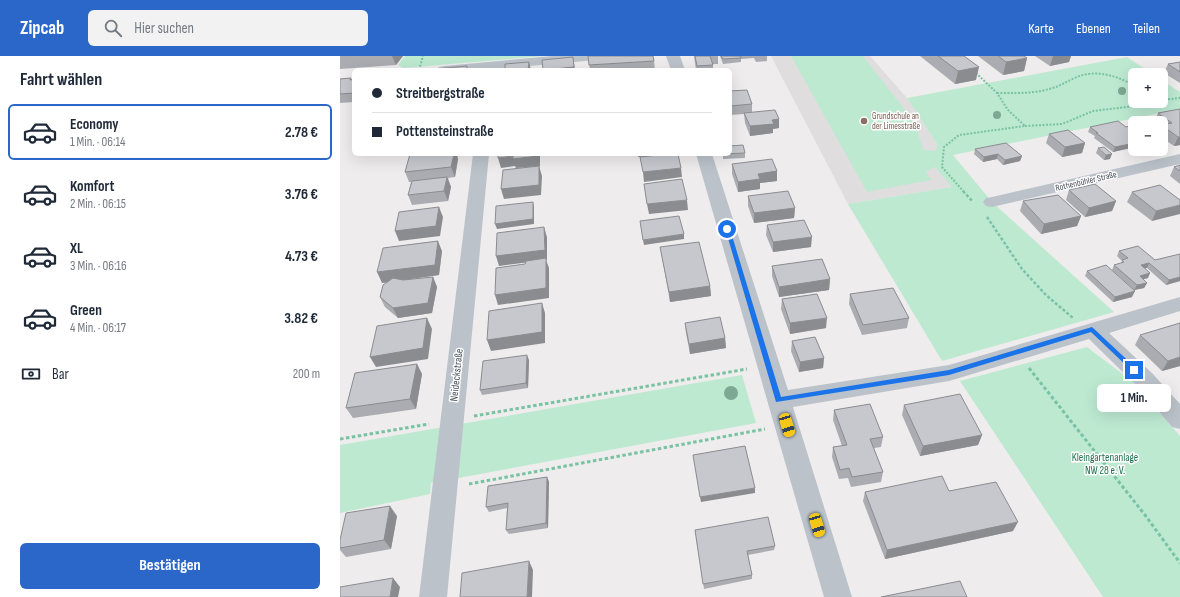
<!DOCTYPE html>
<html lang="de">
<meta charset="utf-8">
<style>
:root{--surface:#fff;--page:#f2f2f3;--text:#1f2937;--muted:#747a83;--line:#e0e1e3;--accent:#2b67c9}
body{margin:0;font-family:"Sofia Sans Condensed",sans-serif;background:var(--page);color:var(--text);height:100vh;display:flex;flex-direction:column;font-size:15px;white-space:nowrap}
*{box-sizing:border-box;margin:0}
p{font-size:13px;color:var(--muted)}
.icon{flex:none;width:22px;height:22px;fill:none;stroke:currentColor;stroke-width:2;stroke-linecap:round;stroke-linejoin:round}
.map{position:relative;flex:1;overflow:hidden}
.panel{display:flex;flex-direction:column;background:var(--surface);width:340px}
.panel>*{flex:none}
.top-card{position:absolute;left:12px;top:12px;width:380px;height:88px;border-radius:6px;box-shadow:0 4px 16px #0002;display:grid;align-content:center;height:88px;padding:0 20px;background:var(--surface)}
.tools{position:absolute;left:788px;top:12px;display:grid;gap:8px}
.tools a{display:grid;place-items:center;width:40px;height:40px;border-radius:6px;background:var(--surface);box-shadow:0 4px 16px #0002;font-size:20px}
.end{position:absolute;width:18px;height:18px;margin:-9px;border:5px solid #1a73e8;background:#fff;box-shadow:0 0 0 2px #fff}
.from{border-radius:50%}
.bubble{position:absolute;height:28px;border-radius:6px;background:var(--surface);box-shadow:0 4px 16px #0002;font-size:13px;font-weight:700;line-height:28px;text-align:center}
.car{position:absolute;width:12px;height:24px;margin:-12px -6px;border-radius:5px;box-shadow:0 0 3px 1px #0007;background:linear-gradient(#f5c518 24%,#345 0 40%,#f5c518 0 76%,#345 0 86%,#f5c518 0)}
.top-card b{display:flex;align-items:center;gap:14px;height:38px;font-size:15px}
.top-card b+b{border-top:1px solid var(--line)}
.top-card i{width:10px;height:10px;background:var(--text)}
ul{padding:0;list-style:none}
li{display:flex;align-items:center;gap:12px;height:56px;margin:0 8px 6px;padding:0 12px;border:2px solid transparent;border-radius:6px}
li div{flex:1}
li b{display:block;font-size:15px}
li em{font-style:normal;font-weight:700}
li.current{border-color:var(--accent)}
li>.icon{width:36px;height:36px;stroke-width:1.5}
h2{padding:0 20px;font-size:18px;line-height:48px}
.pay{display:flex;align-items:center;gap:10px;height:44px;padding:0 20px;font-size:15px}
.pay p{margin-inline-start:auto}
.button{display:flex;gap:8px;margin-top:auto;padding:8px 20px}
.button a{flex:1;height:46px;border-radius:6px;background:var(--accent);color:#fff;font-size:16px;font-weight:700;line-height:46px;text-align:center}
header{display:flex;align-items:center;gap:24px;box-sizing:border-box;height:56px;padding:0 20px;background:var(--accent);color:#fff}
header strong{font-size:19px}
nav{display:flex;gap:22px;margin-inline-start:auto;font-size:14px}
.search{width:280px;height:36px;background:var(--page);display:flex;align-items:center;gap:10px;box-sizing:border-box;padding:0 14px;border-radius:6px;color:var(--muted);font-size:15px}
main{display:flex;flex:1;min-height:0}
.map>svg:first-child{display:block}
.education{fill:#dfdddd}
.green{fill:#bde9d1}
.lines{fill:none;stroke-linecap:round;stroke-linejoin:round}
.path-far2{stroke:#79c3a3;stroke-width:2;stroke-dasharray:2 1.5;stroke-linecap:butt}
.path-far1{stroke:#79c3a3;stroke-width:2.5;stroke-dasharray:3 2;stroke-linecap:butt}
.path{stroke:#79c3a3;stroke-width:3;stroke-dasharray:3.5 2.5;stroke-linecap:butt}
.street{fill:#bbc2ca;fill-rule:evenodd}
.tree{fill:#7da894}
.wall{fill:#abacb1}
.shaded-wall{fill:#8b8c90}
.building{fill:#c7c8ce;stroke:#8b8c90}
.route{fill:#1a73e8}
.education-dot{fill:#8d6e63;stroke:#fff;stroke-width:1.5}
.labels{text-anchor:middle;stroke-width:3;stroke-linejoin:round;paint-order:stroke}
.far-education-label{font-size:9px;fill:#785e54;stroke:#fff;text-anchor:start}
.far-street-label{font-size:9px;fill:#464e57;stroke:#fff}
.street-label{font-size:11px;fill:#464e57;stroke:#fff}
.park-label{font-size:11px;fill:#20704c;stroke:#fff}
</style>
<header>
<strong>Zipcab</strong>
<div class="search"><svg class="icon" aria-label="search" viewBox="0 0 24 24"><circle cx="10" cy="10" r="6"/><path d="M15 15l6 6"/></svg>Hier suchen</div>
<nav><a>Karte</a><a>Ebenen</a><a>Teilen</a></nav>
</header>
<main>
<section class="panel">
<h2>Fahrt wählen</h2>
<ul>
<li class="current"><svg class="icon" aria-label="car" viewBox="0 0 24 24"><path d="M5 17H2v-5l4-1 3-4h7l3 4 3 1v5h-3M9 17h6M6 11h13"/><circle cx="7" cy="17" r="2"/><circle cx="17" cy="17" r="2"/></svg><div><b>Economy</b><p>1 Min. · 06:14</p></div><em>2.78 €</em></li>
<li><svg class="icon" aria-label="car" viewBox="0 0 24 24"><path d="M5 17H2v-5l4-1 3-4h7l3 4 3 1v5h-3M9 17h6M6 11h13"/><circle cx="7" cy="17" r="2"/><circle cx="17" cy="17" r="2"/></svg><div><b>Komfort</b><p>2 Min. · 06:15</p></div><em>3.76 €</em></li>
<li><svg class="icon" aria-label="car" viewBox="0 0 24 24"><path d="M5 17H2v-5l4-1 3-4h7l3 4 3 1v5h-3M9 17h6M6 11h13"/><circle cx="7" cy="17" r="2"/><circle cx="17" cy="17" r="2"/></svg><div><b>XL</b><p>3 Min. · 06:16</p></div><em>4.73 €</em></li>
<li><svg class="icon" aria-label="car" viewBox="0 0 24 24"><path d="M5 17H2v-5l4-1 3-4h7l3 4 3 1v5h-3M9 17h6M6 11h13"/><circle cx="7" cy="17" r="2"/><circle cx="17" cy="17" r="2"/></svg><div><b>Green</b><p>4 Min. · 06:17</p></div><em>3.82 €</em></li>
</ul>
<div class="pay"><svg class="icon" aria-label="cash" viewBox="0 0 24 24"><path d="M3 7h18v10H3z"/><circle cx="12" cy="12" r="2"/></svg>Bar<p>200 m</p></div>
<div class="button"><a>Bestätigen</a></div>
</section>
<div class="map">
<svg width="840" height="541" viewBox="0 0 840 541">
<rect width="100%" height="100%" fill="#eeecec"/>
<path class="education" d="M431 0H530L567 42 597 88 595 111 613 131 508 148Z"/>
<path class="green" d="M65 0H204L63 12 58 9Z
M451 0H523L575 67 583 94 596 95 597 88 567 42 787 1 814 19H795V45H821V24L840 36V53L613 99 652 146 774 256 602 305 508 148 612 131 595 111 586 116 591 124 527 136Z
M747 291 792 325 840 380V541H763L620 325Z
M402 319 416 367 91 427 90 438 0 457V389Z"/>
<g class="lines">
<path class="path-far2" d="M79 14 83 0
M657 37C674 37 692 38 709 33 719 31 727 25 737 21 756 13 778 20 795 30
M821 44 840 42
M685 70 722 68 753 55 812 48 818 45
M624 136 602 111 604 91 619 79 685 70 668 54 657 37 636 17"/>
<path class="path-far1" d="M623 135 633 146
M647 161 682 213 706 239 733 262"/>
<path class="path" d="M689 312 805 459 840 507
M134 360 407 313
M0 383 89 368
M129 428 425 373"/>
<path class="street" d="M212 0H262L260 3 255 4 147 14H97L99 11 104 10Z
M326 0H340L345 14H331Z
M133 98H149L107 541H79Z
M356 98H372L448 334 609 309 840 241V255L769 277 812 317 840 348V373L832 371 796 329 749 283 609 325 453 351 512 541H484Z
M840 98V108L652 151 646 150 643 146 646 142 652 141Z"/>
</g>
<g class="tree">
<circle cx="782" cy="35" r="4"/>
<circle cx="657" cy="59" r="4"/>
<circle cx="391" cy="337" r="7"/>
</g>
<path class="wall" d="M0 0H63L56 9 0 13Z
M248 0 314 5 315 14H250Z
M354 0H378V8H373V14H356Z
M380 0H427V5L416 6 414 2 401 3V6L383 8Z
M580 0H624L636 24 615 28Z
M638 0H684L687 2 684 15 663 19Z
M695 0H731L729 6 710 10Z
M840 6V27L824 17 828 8Z
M11 22V24L14 23V46L0 47V23Z
M390 35 412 48V57L439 63V72L433 73V77L410 80 405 67 404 58 390 59Z
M840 53V89L834 90 821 81V67H814L818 57Z
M750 71H786L795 75V91L773 96 754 82 755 80 748 76Z
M709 78 745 87 742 97 722 101 706 87Z
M758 92 770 103 764 104 756 97Z
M635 93 682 100 680 105 663 109 657 103 643 106 634 98Z
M405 97V102L383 103V98Z
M118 103 115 121 108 122 111 131 108 145 72 149 68 139 71 126H69L65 116Z
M392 108 437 115V125L420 127V133L398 136 392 118Z
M840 109V128L830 120 834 111Z
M729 134 776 145 772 155 745 161 726 144Z
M792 136 839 144 812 165 787 146Z
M408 140 455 152 454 162 414 167 408 150Z
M683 145 741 160 737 170 701 178 680 155Z
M427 169 471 191 433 196 426 179Z
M320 191 370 230 371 240 330 246 322 201Z
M102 195 99 219 62 224 93 221 97 231 92 257 58 262 45 251 40 241 47 226 42 227Z
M779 195 815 204 840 198V225L826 229 807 212H805L808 222 803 223 807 227 804 232 794 234 772 214 774 209 781 207 782 205 777 200Z
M432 210 490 223 489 234 439 241 432 220Z
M747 215 792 241 773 246 745 220Z
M510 238 569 262 567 272 522 279 509 248Z
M442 243 486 272 450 278 441 253Z
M345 267 385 282 386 292 350 298 346 277Z
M800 279 840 310 822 315 795 289Z
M452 285 484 302 483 312 459 316 451 295Z
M189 304 188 332 142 339 140 334Z
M77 308 82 318 76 353 13 362 6 352Z
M564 349 642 379 638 389 580 400 562 359Z
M494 354 543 381 541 391 534 392 543 416 541 426 511 431 508 422 499 423 492 401 493 391 502 390 493 364Z
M207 421 209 426 208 472 169 478 166 474 167 452 149 456 146 451Z
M609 435 673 475 545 503 523 445 525 436Z
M57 460 51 493 6 501 0 494V484Z
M355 474 435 490 434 494 408 499 412 519V523L364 533Z"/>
<path class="shaded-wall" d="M52 0H63L56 9Z
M713 0H731L729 6 710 10Z
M233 1 235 14H207Z
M687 2 684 15 663 19 666 6Z
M189 6 191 14H188Z
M639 11 636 24 615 28 618 15Z
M392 29V34H390V30Z
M439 63V72L433 73V77L410 80V70L432 64Z
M838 81H840V89L834 90Z
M745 87 742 97 722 101 725 91Z
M795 87V91L773 96 775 91Z
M114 98H117L118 103 115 121 111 111Z
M200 98V110L176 112 175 110 161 112 158 102Z
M298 98H328L298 101Z
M658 98 657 103 643 106 644 101Z
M772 98 770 103 764 104 766 99Z
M682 100 680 105 663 109 665 104Z
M199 110 202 120 201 139 164 143 161 133Z
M341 112 342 121 304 126 303 116Z
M437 115V125L420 127V133L398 136V126L418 118Z
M107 121 111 131 108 145 104 135Z
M347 144 348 154 309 158 307 148Z
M776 145 772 155 745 161 749 152Z
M193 146 194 151V168L157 173 155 168Z
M840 149V158L812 165 816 155Z
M99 151 103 161 100 180 59 185 55 175Z
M455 152 454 162 414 167V157Z
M741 160 737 170 701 178 704 168Z
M204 171 207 181V204H206L209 212V242L158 249 155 239 206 204 159 210 156 200Z
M344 178V183L304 189 303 184Z
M472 181 471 191 433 196V186Z
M98 185 102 195 99 219 42 227 37 216Z
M809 207 807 212 798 214 801 209Z
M810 217 808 222 797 225 800 220Z
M93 221 97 231 92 257 58 262 53 252Z
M840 221V225L826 229 829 224Z
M490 223 489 234 439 241V231Z
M807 227 804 232 794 234 797 229Z
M370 230 371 240 330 246 329 236Z
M795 235 792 241 773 246 775 241Z
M202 247 205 257V287L151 295 147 284Z
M87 262 92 273 88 303 36 311 30 301Z
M487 262 486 272 450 278V267Z
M385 282 386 292 350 298 349 288Z
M187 299 189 304 188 332 186 327Z
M840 301V310L822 315 828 305Z
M484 302 483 312 459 316 460 306Z
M77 308 82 318 76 353 70 343Z
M642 379 638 389 580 400 583 390Z
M207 421 209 426 208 472 206 467Z
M415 432V437L361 446 360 441Z
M50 450 57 460 51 493 44 484Z
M678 466 673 475 545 503 547 494Z
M189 505 193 514 192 541H187Z
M53 522 60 531 58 541H50Z"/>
<path class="building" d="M248 0H313L314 5 249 9Z
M355 0H370L373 9 357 10Z
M381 0H400L401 2 383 3Z
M598 0H624L639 11 618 15Z
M658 0H684L687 2 666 6Z
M233 1 234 11 203 14 202 4Z
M189 6 188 14H165V8Z
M840 6V16L828 8Z
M127 10V14H84Z
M11 22 10 24 14 23V37L0 38V23Z
M407 34 412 48 390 50V35Z
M840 53V81H838L821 69 832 67 818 57Z
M435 54 439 63 432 64 434 68 410 70 404 57Z
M778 65 786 71 789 70 795 75V87L775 91 756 77H758L750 71Z
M728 74 745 87 725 91 709 78Z
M666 87 682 100 665 104 658 98 644 101 635 93Z
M403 89 405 97 383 98H390V90Z
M764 91 772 98 766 99 758 92Z
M70 98H114L111 111 65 116Z
M158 98H198V100L173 103V100L158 102Z
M328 98H338L341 112 303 116 300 101Z
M432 103 437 115 418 118 420 123 398 126 392 108Z
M840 109V115L834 111Z
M199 110V129L161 133 163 114Z
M107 121 104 135 68 139 72 125Z
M342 123 347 144 307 148 304 128Z
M755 128 776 145 749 152 729 134Z
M820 129 840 144V149L816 155 792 136Z
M448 135 455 152 414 157 408 140Z
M718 139 741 160 704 168 683 145Z
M193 146V163L155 168 156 150Z
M99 151 96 170 55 175 59 156Z
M339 160 344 178 303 184 300 165Z
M464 164 472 181 433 186 427 169Z
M204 171 205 194 156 200 157 177Z
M98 185 95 209 37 216 43 192Z
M359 186 370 230 329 236 320 191Z
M798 190 815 204 840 198V221L829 224 809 207 801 209 810 217 800 220 807 227 797 229 774 209 784 206 782 204 788 202 779 195Z
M206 202V232L155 239 156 212 185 208 186 205Z
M482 203 490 223 439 231 432 210Z
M766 209 795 235 775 241 747 215Z
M93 221 88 247 53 252 40 241 43 229 53 222 63 224Z
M553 232 569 262 523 269 510 238Z
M477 238 487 262 450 267 442 243Z
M202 247V276L147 284 149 255Z
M380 261 385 282 349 288 345 267Z
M87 262 83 292 30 301 37 270Z
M840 267V301L828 305 800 279Z
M475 281 484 302 460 306 452 285Z
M187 299 186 327 140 334 143 305Z
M77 308 70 343 6 352 15 317Z
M620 338 642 379 583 390 564 349Z
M530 348 543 381 530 383 543 416 512 421 509 412 500 414 493 391 507 389 494 354Z
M405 390 415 432 360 441 353 399Z
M602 420 609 435 656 426 678 466 547 494 525 436Z
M207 421 206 467 166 474 168 447 146 451 148 430Z
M50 450 44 484 0 492V484L6 457Z
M428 461 435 490 407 495 412 519 363 528 355 474Z
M189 505 187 541H120L122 517Z
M53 522 50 541H0V531Z
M620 525 627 541H541Z"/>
<path class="route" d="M385 172 390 173 441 341 609 314 752 271 798 314 797 315H792L751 276 609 319 436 346Z"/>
<circle class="education-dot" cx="524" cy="65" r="4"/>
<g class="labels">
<g class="far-education-label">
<text x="532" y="63">Grundschule an<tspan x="532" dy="10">der Limesstraße</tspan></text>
</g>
<g class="far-street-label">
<text transform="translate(746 125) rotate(-13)" y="3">Rothenbühler Straße</text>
</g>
<g class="street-label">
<text transform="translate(116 319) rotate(-84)" y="4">Neideckstraße</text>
</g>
<g class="park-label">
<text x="765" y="405">Kleingartenanlage<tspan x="765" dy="13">NW 28 e. V.</tspan></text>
</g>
</g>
</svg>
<div class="tools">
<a>+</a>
<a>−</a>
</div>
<i class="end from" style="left:387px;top:173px"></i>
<i class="end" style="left:794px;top:314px"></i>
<div class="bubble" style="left:757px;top:328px;width:74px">1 Min.</div>
<i class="car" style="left:447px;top:369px;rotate:163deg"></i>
<i class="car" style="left:477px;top:469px;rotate:163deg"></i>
<div class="top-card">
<b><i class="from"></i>Streitbergstraße</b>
<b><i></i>Pottensteinstraße</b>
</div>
</div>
</main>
